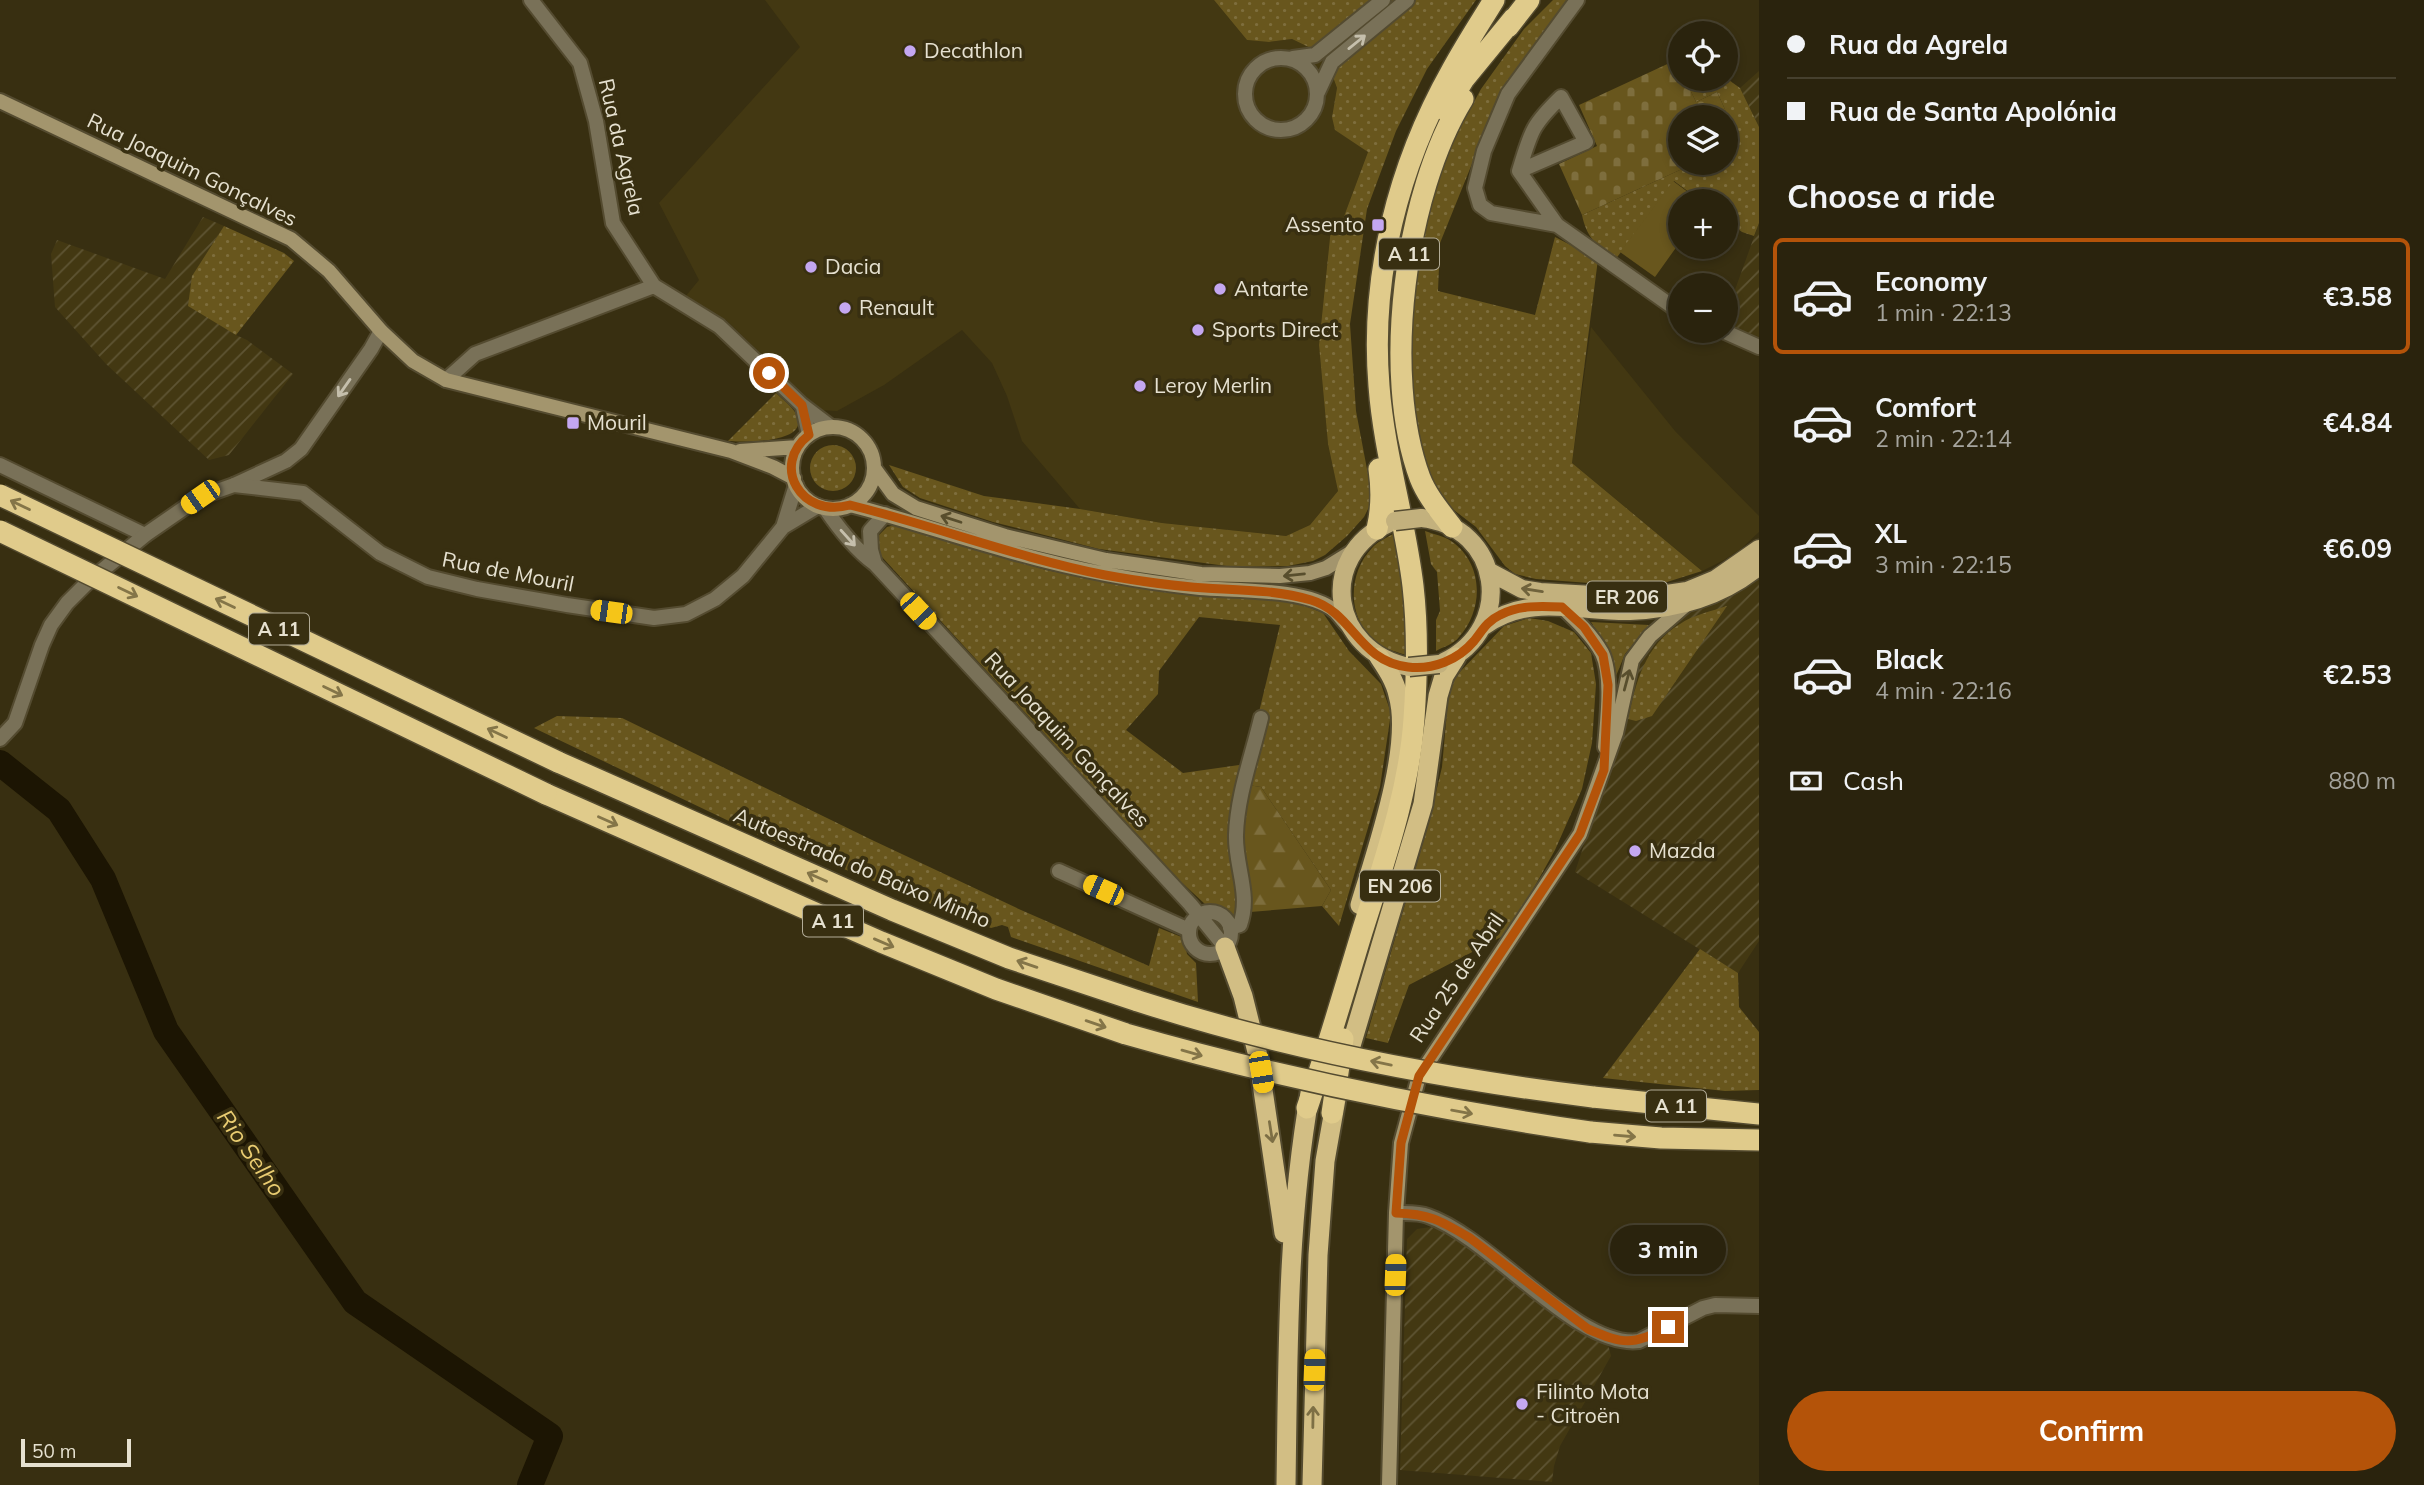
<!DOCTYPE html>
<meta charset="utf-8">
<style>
:root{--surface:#2a230d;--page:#322b16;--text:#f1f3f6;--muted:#a5a49d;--line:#46402e;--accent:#b45309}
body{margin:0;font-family:Mulish,sans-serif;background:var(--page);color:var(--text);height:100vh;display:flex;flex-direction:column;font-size:26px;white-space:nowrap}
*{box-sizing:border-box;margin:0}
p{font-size:23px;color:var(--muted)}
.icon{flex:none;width:38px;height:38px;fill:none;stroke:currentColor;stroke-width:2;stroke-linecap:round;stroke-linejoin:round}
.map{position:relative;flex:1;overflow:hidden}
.details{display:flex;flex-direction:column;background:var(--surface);width:665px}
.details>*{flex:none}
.hud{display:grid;align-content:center;height:154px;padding:0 28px;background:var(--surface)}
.tools{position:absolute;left:1668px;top:21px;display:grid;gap:14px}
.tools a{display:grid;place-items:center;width:70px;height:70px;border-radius:50%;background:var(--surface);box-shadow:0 4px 10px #0003,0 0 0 2px var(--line);font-size:35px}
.scale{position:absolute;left:21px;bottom:18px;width:110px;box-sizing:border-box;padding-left:7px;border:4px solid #e6e1d0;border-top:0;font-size:19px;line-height:24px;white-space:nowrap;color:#e6e1d0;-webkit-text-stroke:5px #382f11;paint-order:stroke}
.end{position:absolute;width:32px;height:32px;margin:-16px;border:9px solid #b45309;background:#fff;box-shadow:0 0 0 4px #fff}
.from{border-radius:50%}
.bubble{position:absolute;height:49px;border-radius:24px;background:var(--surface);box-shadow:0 4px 10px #0003,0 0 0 2px var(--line);font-size:23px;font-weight:700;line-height:49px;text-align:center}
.car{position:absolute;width:21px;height:42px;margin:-21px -10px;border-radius:9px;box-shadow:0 0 5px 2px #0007;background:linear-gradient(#f5c518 24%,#345 0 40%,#f5c518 0 76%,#345 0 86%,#f5c518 0)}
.hud b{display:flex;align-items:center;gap:24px;height:66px;font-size:26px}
.hud b+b{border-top:2px solid var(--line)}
.hud i{width:18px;height:18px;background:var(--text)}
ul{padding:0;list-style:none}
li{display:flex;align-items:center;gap:21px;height:116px;margin:0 14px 10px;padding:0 14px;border:4px solid transparent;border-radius:10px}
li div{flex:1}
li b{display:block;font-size:26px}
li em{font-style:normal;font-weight:700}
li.selected{border-color:var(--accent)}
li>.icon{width:63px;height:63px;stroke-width:1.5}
h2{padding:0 28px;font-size:32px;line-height:84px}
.pay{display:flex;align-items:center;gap:18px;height:77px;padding:0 28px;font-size:26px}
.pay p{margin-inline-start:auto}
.cta{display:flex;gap:14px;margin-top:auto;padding:14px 28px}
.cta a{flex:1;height:80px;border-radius:42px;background:var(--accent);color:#fff;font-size:28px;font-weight:700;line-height:80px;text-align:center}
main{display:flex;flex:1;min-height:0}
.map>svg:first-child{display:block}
.built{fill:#433812}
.industrial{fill:url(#industrial-furrows)}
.green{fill:url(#green-dots)}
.forest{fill:url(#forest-firs)}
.cemetery{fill:url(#cemetery-stones)}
.pitch{fill:#68561d}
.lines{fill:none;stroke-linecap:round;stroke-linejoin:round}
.river{stroke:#1c1503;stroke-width:26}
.minor-casing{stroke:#544b30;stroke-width:18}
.tertiary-casing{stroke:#544b30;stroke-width:18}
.secondary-casing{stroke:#544b30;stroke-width:18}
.primary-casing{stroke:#544b30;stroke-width:21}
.trunk-casing{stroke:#544b30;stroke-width:23}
.motorway-casing{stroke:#544b30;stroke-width:24}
.minor{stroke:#797158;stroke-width:14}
.tertiary{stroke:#797158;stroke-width:14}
.secondary{stroke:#a3956d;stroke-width:14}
.primary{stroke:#c3b17d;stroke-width:18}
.trunk{stroke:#d2be84;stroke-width:19}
.motorway{stroke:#e0cb8b;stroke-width:21}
.primary-bridge-casing{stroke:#544b30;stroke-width:21;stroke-linecap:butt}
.motorway-bridge-casing{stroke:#544b30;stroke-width:24;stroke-linecap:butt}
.primary-bridge{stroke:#c3b17d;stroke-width:18}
.motorway-bridge{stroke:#e0cb8b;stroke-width:21}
.oneway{stroke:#c5bfac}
.oneway2{stroke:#847548}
.oneway3{stroke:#584e2d}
.oneway4{stroke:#70633c}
.oneway5{stroke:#7d6f45}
.route{stroke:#b45309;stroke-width:9}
.poi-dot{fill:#c4a7f1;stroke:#382f11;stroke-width:2.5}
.labels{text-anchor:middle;stroke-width:7;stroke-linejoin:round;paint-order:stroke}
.shield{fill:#382f11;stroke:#b2ac97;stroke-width:2}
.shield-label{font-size:19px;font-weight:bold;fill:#e6e1d0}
.poi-label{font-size:21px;fill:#e6e1d0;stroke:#382f11;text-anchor:start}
.street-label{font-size:21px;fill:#e6e1d0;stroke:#382f11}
.water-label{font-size:23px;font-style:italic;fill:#e9cc71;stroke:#382f11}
</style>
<main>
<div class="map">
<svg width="1759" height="1485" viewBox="0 0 1759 1485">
<defs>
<pattern id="industrial-furrows" width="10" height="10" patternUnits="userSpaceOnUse" patternTransform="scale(1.75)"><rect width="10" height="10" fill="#433812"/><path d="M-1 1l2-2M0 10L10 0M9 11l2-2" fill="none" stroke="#5e5433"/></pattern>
<pattern id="green-dots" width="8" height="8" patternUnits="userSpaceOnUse" patternTransform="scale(1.75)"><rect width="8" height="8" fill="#68561d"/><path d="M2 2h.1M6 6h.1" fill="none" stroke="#7e6e3d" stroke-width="1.8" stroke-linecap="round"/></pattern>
<pattern id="forest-firs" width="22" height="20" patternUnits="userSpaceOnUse" patternTransform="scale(1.75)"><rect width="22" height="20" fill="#68561d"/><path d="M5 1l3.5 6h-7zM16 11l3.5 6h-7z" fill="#7e6e3d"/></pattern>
<pattern id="cemetery-stones" width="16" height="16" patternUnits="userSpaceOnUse" patternTransform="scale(1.75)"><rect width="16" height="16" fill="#68561d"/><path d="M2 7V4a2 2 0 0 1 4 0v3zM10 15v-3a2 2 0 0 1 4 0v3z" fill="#7e6e3d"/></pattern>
</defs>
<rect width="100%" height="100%" fill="#382f11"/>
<path class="built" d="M765 0H1214L1247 40 1269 42 1292 39 1325 55 1337 88 1332 116 1368 152 1343 219 1332 218 1319 345 1328 444 1338 491 1310 525 1286 536 1162 523 1080 509 1022 441 1007 396 992 363 962 330 884 385 837 411 819 410 726 320 685 297 699 280 659 203 800 47Z
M1591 327 1675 431 1759 516V532L1742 548 1724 560 1702 571 1572 463Z"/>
<path class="industrial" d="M1759 71V127L1740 88Z
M203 217 224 226 192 276 236 335 247 340 293 374 229 455 209 460 106 364 55 307 51 254 57 240 165 279Z
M1759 223V350L1726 331V315Z
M1759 572V941L1738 973 1575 872 1616 748 1631 682 1650 647 1690 608 1733 596Z
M1431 1227 1458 1237 1586 1335 1608 1344 1611 1356 1560 1446 1554 1466 1552 1482 1400 1470 1407 1239 1417 1229Z"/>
<path class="green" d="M1214 0H1476L1427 69 1396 131 1367 209 1350 324 1356 411 1370 485V505L1364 517 1347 536 1325 555 1313 561 1288 566 1234 567 1099 549 993 522 920 498 903 487 889 465 984 496 1080 509 1162 523 1286 536 1310 525 1338 491 1328 444 1319 345 1332 218 1343 219 1368 152 1335 130 1332 117 1337 88 1325 55 1292 39 1269 42 1247 40Z
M1553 0H1570L1499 97 1440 243 1438 291 1535 315 1555 237 1598 259 1572 463 1702 571 1667 582 1629 586 1536 579 1515 574 1505 566 1476 527 1446 504 1427 478 1417 438 1410 344 1413 277 1429 205 1449 148 1481 89 1524 29Z
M1726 78 1740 88 1759 127V223L1754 236 1742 232 1726 220V201H1701L1674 181 1615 260C1597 245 1587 239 1582 215L1695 163H1726V149L1740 142 1717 92 1696 102 1685 79Z
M224 226 284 253 294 261 236 335 188 306 192 276Z
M776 393C782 399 792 406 796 414 812 444 742 442 728 441Z
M810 468a23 23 0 1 1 46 0a23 23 0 1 1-46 0Z
M895 525 1046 570 1138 588 1295 602 1323 613 1349 651 1381 684 1391 713 1380 787 1339 926 1322 906 1331 890 1261 787 1248 785 1259 712 1280 625 1199 617 1159 671 1158 694 1126 730 1183 773 1246 764 1228 837 1238 895V918L1228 912 1206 905 1179 880 882 557 877 550V537L887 527Z
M1425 531C1433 534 1444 536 1451 541 1484 563 1484 610 1459 637 1454 644 1443 647 1436 651V620L1440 611 1437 572 1431 564Z
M1395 533 1404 589 1406 655C1398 652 1387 650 1380 645 1347 623 1346 575 1372 548 1378 541 1388 537 1395 533Z
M1727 606 1652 716 1636 721 1628 719C1636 682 1645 645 1680 624 1693 615 1712 611 1727 606Z
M1529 618 1548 621 1574 632 1591 653 1596 684 1592 743 1582 789 1555 850 1522 909 1503 936 1409 985 1388 1043 1366 1038 1429 822 1442 767 1449 689 1454 678 1504 626Z
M1591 622 1649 625 1625 654 1616 676 1609 650Z
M557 716 622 718 872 840 1021 910 1149 966 1159 928 1184 938 1187 954 1196 963 1198 1002 1011 937 1008 927 1002 925 991 928 754 833 534 728Z
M1700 949 1738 973 1739 1007 1759 1032V1090L1725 1091 1603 1078Z"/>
<path class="forest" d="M1248 785 1261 787 1331 890 1322 906 1250 912 1241 843Z"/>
<path class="cemetery" d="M1676 60 1680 68V79H1685L1696 102 1717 92 1740 142 1726 149V117H1680V163H1695L1582 215 1559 164 1597 146 1579 105Z"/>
<path class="pitch" d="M1673 181 1700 201H1680V242L1655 277 1620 252Z"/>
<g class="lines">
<path class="river" d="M0 763 59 810 103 879 166 1031 355 1302 550 1436 530 1485"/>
<defs>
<path id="minor" d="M531 0 580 63 596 121 613 223 654 286 719 326 802 405 831 427
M1245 94a36 36 0 1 1 72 0a36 36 0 1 1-72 0Z
M1293 58 1315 55 1383 0
M1318 92 1332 62 1407 0
M1519 171C1531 132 1531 126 1561 97L1586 142 1519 171 1557 225 1680 312
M1557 225 1491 213 1480 205 1475 188 1484 151 1508 94 1577 0
M1723 331 1759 347
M446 380 475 354 654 286
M803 407 809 435
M0 465 145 535
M234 485 286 461 301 449 371 349 381 331
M825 508C839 529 855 549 875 564L1190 904 1225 947
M875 564 871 550 870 531 885 514
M1059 871 1189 930
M1189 933a21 21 0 1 1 42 0a21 21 0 1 1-42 0Z
M1230 928 1240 925C1251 894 1235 866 1236 835 1237 796 1252 756 1261 718
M1396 1213C1406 1213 1418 1212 1428 1216 1492 1238 1577 1349 1639 1341L1703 1308 1715 1305 1759 1306"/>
<path id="tertiary" d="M783 527 818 506
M0 739 15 723 42 645 51 625 67 603 87 583 145 535 200 497 234 485 303 493 380 553 428 577 477 589 567 605 654 618 686 614 715 599 743 576 783 527 796 485"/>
<path id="secondary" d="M0 101 291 239 329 271 381 331 413 361 446 380 731 451 773 467 794 478
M792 468a41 41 0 1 1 82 0a41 41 0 1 1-82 0Z
M740 451 798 447
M874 468 893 494 916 508 1005 536 1106 560 1201 574 1280 576 1310 573 1326 568 1355 550
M850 505C901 518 951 535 1002 549 1067 568 1133 581 1200 588 1236 591 1307 588 1335 611 1340 616 1344 622 1349 627
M1562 607C1577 621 1592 635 1602 653 1613 676 1607 721 1605 747
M1389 1485 1396 1213 1401 1143 1419 1076 1580 834 1616 733 1632 660 1650 636 1688 603"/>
<path id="primary" d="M1421 518C1502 526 1516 628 1444 662
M1389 523C1316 557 1331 651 1409 667
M1488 571 1522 589 1540 592 1628 597 1660 595 1687 591 1716 579 1759 549
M1484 626C1530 593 1578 612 1630 611 1678 609 1722 597 1759 566"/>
<path id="trunk" d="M1360 905C1376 852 1413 747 1398 695 1395 681 1387 669 1379 657
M1225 947 1243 996 1258 1056 1284 1233
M1347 1059 1423 804 1438 696 1444 676 1456 657
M1286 1485C1288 1353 1287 1223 1310 1093
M1312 1485 1318 1255 1325 1161 1336 1099"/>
<path id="motorway" d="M1508 27 1529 0
M1445 110 1464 79 1514 18
M1452 527C1440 511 1427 496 1420 478 1381 374 1405 193 1463 99
M1377 529C1382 508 1382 490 1379 469
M558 762 892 910 1009 958 1138 1001
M546 794 881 942 996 989 1126 1034
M1593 1097 1759 1114
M1307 1108C1327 1050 1344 991 1362 932 1384 862 1409 792 1414 719 1417 675 1418 629 1413 586 1405 519 1384 453 1379 386 1370 276 1398 166 1452 70 1465 46 1480 23 1494 0
M1332 1113 1343 1039
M1590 1132 1661 1138 1759 1140"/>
</defs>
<use href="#minor" class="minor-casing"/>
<use href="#tertiary" class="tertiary-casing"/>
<use href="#secondary" class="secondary-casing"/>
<use href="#primary" class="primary-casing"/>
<use href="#trunk" class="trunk-casing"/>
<use href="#motorway" class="motorway-casing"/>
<use href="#minor" class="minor"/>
<use href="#tertiary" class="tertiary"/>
<use href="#secondary" class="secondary"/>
<use href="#primary" class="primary"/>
<use href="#trunk" class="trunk"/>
<use href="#motorway" class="motorway"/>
<defs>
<path id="primary-bridge" d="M1395 521 1421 518
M1409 667 1439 664"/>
<path id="motorway-bridge" d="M0 495 558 762
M0 531 546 794
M1138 1001C1286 1049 1439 1078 1593 1097
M1126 1034C1279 1078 1433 1109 1590 1132"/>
</defs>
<use href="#primary-bridge" class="primary-bridge-casing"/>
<use href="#motorway-bridge" class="motorway-bridge-casing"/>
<use href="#primary-bridge" class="primary-bridge"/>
<use href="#motorway-bridge" class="motorway-bridge"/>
</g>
<defs><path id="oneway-shaft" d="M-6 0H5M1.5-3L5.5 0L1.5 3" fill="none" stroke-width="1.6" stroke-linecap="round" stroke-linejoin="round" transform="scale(1.75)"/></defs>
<g class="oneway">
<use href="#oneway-shaft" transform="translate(1357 42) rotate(-39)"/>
<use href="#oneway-shaft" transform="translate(344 388) rotate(125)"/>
<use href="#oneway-shaft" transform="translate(848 538) rotate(48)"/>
</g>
<g class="oneway2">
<use href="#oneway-shaft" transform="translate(20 505) rotate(-154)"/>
<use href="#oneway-shaft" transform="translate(128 592) rotate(26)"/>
<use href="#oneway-shaft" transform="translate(225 603) rotate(-155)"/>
<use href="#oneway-shaft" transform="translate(333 691) rotate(26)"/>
<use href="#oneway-shaft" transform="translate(497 733) rotate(-155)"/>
<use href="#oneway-shaft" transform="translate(608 821) rotate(24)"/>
<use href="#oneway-shaft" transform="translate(817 877) rotate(-156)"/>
<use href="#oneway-shaft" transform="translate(884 943) rotate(23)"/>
<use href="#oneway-shaft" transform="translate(1027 964) rotate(-161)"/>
<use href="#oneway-shaft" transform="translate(1096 1024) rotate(19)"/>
<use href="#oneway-shaft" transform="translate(1192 1053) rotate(16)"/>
<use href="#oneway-shaft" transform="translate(1381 1063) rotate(-168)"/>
<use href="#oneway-shaft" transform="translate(1462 1112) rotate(10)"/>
<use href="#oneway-shaft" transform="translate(1625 1136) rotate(5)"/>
</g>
<g class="oneway3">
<use href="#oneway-shaft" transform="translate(951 519) rotate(-162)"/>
<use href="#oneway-shaft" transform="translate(1294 575) rotate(174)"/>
<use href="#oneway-shaft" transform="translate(1627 680) rotate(-75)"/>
</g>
<use class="oneway4" href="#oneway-shaft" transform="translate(1532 590) rotate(-171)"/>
<g class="oneway5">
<use href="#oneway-shaft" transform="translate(1271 1132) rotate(81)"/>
<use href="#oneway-shaft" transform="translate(1313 1417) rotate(-89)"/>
</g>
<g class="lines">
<path class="route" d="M769 373 802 405 809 435C770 465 801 519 850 505 935 526 1019 558 1105 575 1138 581 1173 586 1205 588 1240 590 1277 590 1311 600 1354 613 1358 661 1408 667 1433 670 1458 660 1474 641 1482 631 1487 621 1500 615 1519 605 1541 606 1562 607L1584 627 1603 655 1608 685 1604 770 1580 834 1419 1076 1401 1143 1396 1213C1431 1214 1441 1221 1470 1238L1588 1329C1623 1344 1633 1346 1668 1327"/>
</g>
<g class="poi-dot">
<circle cx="910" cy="51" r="7"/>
<rect x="1371" y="218" width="14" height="14" rx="3.5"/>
<circle cx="811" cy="267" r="7"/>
<circle cx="1220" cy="289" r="7"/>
<circle cx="845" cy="308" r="7"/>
<circle cx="1198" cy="330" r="7"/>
<circle cx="1140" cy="386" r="7"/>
<rect x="566" y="416" width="14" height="14" rx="3.5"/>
<circle cx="1635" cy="851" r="7"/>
<circle cx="1522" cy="1404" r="7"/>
</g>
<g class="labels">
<g class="shield">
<rect x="1379" y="238.5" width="60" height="31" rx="5"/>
<rect x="1587" y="581.5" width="80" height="31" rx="5"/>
<rect x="249" y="613.5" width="60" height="31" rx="5"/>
<rect x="1360" y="870.5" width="80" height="31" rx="5"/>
<rect x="803" y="905.5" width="60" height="31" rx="5"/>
<rect x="1646" y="1090.5" width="60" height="31" rx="5"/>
</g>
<g class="shield-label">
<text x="1409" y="261">A 11</text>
<text x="1627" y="604">ER 206</text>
<text x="279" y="636">A 11</text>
<text x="1400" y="893">EN 206</text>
<text x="833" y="928">A 11</text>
<text x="1676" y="1113">A 11</text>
</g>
<g class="poi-label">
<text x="924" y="58">Decathlon</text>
<text x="1364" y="232" text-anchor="end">Assento</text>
<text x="825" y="274">Dacia</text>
<text x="1234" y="296">Antarte</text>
<text x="859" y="315">Renault</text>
<text x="1212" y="337">Sports Direct</text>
<text x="1154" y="393">Leroy Merlin</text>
<text x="587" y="430">Mouril</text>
<text x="1649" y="858">Mazda</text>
<text x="1536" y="1399">Filinto Mota<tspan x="1536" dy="24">- Citroën</tspan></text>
</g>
<g class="street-label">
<text transform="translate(621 147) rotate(77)" y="7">Rua da Agrela</text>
<text transform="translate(192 170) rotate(26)" y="7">Rua Joaquim Gonçalves</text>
<text transform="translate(508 572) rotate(11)" y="7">Rua de Mouril</text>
<text transform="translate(1067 740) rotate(47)" y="7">Rua Joaquim Gonçalves</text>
<text transform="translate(862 868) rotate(23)" y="7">Autoestrada do Baixo Minho</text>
<text transform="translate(1457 978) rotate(-56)" y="7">Rua 25 de Abril</text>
</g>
<g class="water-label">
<text transform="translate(251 1153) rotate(55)" y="8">Rio Selho</text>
</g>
</g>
</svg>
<div class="tools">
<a><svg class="icon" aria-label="locate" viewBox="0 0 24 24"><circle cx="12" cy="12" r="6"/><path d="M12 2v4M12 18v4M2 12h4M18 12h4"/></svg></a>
<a><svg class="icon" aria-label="layers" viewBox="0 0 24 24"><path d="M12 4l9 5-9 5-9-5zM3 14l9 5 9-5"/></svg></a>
<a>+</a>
<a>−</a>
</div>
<div class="scale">50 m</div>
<i class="end from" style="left:769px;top:373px"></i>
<i class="end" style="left:1668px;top:1327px"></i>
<div class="bubble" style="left:1610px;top:1225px;width:116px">3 min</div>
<i class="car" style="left:200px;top:497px;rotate:235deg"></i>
<i class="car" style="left:918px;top:611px;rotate:137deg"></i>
<i class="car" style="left:611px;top:612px;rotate:278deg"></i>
<i class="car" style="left:1103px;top:890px;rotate:294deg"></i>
<i class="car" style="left:1261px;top:1072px;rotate:170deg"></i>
<i class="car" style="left:1395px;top:1275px;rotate:2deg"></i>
<i class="car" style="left:1314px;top:1370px;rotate:2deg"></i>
</div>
<section class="details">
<div class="hud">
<b><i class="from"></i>Rua da Agrela</b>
<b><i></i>Rua de Santa Apolónia</b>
</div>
<h2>Choose a ride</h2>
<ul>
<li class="selected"><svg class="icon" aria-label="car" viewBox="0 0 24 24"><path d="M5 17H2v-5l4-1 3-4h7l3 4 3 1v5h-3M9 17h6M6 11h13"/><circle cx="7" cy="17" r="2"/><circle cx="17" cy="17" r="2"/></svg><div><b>Economy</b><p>1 min · 22:13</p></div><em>€3.58</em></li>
<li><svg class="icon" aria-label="car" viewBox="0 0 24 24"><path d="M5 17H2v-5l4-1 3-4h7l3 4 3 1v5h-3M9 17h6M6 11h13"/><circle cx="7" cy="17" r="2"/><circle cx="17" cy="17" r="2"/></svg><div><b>Comfort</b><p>2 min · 22:14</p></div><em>€4.84</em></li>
<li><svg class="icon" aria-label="car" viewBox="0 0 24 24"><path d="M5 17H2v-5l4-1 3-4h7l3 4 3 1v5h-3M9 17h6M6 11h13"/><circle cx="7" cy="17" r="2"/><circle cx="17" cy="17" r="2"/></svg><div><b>XL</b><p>3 min · 22:15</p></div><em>€6.09</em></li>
<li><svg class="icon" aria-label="car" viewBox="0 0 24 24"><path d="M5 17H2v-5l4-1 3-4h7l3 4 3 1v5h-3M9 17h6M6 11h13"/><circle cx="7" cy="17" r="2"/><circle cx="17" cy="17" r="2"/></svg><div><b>Black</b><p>4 min · 22:16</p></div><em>€2.53</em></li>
</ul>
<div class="pay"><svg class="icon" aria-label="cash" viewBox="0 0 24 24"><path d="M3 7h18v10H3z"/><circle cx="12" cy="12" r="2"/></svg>Cash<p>880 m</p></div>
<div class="cta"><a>Confirm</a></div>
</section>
</main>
